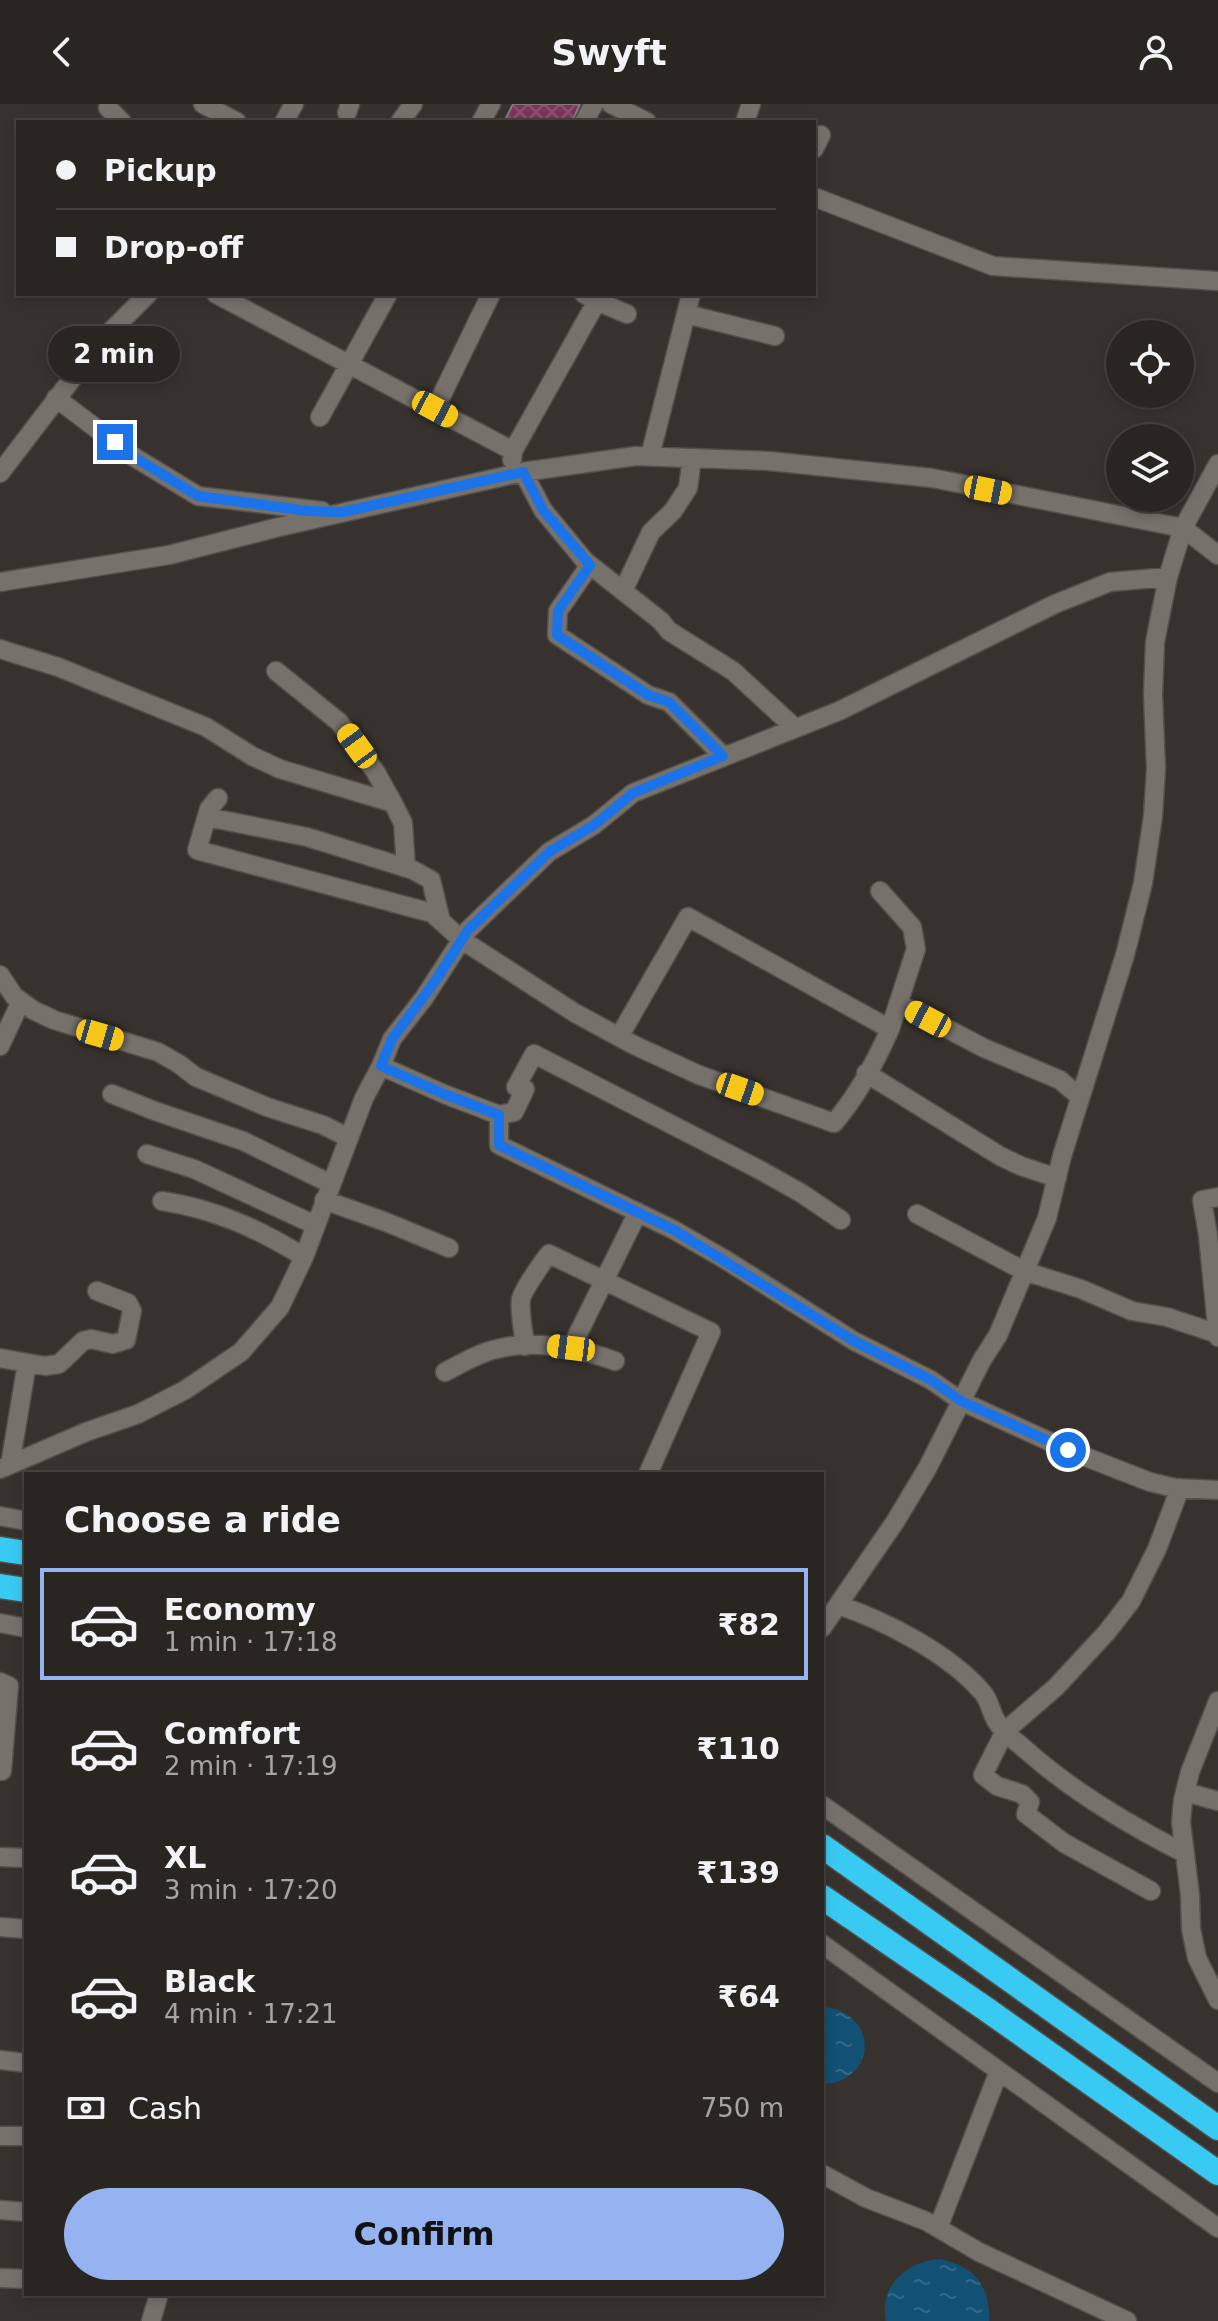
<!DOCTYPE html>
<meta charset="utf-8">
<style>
:root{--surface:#292622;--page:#35322f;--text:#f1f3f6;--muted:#a5a5a5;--line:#454340;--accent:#95b2f1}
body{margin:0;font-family:"DejaVu Sans",sans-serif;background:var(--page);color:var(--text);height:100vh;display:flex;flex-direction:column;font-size:30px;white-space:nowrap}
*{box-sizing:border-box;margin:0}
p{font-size:26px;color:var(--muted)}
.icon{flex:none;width:44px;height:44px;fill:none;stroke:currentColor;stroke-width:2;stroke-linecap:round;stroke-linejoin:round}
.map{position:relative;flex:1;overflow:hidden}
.details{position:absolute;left:24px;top:1368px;width:800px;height:824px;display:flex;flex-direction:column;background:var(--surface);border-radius:0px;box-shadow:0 4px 12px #0003,0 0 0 2px var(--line)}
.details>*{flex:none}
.top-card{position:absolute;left:16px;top:16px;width:800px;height:176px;border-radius:0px;box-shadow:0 4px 12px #0003,0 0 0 2px var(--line);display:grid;align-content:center;height:176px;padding:0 40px;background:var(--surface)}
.buttons{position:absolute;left:1106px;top:216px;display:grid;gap:16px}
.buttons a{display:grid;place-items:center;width:88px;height:88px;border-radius:50%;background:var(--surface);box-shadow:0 4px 12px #0003,0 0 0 2px var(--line);font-size:40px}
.end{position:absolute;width:36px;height:36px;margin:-18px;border:10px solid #1a73e8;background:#fff;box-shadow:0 0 0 4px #fff}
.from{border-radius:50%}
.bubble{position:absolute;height:56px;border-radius:28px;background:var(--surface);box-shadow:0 4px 12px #0003,0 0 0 2px var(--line);font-size:26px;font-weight:600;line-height:56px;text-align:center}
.car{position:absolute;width:24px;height:48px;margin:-24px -12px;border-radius:10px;box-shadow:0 0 6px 2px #0007;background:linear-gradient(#f5c518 24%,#345 0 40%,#f5c518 0 76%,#345 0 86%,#f5c518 0)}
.top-card b{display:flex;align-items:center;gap:28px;height:76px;font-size:30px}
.top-card b+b{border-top:2px solid var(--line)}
.top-card i{width:20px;height:20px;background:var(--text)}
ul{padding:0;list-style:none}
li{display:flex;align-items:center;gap:24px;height:112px;margin:0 16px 12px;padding:0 24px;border:4px solid transparent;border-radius:0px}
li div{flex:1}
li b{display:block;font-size:30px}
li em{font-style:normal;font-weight:600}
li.active{border-color:var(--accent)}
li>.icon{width:72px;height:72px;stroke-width:1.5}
h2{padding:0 40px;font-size:36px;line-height:96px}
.pay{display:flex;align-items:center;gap:20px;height:88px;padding:0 40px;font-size:30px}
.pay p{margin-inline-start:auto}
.cta{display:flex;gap:16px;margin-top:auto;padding:16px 40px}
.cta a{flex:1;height:92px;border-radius:48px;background:var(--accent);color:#111;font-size:32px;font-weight:600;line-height:92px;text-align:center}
header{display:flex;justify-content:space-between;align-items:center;height:104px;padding:0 40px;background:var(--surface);font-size:36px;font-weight:600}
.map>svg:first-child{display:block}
.water{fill:url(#water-ripples)}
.building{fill:url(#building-cross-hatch);stroke:#827a7d;stroke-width:2}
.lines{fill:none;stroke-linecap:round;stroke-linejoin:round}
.minor-casing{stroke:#534f4b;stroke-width:21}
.highway-casing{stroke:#534f4b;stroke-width:27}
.minor{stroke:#76716b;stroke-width:18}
.highway{stroke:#39caf3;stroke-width:24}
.route{stroke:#1a73e8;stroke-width:10}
</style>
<header><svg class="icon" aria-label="back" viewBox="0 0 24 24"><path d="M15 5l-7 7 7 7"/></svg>Swyft<svg class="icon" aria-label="person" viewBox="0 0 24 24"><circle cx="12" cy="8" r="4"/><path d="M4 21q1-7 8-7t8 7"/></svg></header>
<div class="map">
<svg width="1218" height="2217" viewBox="0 0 1218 2217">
<defs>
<pattern id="water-ripples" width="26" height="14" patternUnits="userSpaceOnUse" patternTransform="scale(2)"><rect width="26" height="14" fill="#125074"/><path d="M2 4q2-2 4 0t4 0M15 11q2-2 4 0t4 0" fill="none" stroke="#346987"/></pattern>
<pattern id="building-cross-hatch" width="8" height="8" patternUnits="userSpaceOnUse" patternTransform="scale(2)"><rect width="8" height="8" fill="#7b365c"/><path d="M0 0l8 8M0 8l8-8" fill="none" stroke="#8d5273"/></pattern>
</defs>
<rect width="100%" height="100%" fill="#37322d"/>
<path class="water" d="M825 1903C880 1910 877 1978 822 1980V1904Z
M940 2155C975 2163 990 2181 989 2217H886C879 2180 907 2158 940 2155Z"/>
<path class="building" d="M513 0H580L572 18H504Z"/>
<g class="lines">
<defs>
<path id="minor" d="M203 0 237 18
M611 0 647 18
M108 4 122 18
M347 9 350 0
M284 18 294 0
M400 18 413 0
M481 18 491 0
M584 18 594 0
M745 18 751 0
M814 45 821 31
M814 93 993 162 1218 177
M216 190 513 347
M597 197 627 210
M686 210 775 232
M56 294 134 353 198 392 322 407
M435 305 491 190
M320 313 388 190
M650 352 691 190
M512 356 513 347 597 197 584 190
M523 368 543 406 585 457 661 517 669 527 733 567 795 624
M0 369 101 237 148 190
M590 461 558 507 557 531 648 591 669 598 723 652
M0 478 169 451 279 423 523 368 636 352 769 357 932 374 1183 424 1218 451
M623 487 651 428 673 407 688 384 692 354
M0 545 58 563 206 623 252 652 280 665 393 699 403 719 406 764
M276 567 339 618 375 667 393 699
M218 694 209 705 197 746 432 809 462 836 575 909 634 941 699 971 834 1019C857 992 876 957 890 925
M207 713 307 733 413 766 431 776 441 817
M0 871 14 892 33 906 54 916 158 948 179 960 196 973 267 1003 323 1021 349 1034
M900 900 984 944 1060 976 1080 993
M619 933 688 813 890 925 916 845 912 823 880 787
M0 942 21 897
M381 962 444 990 499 1011V1041L674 1126 726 1156 854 1237 931 1276 961 1297 1068 1346 1150 1378 1175 1384 1218 1386
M866 969 1000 1052 1021 1062 1057 1074
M112 990 155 1007 243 1037 331 1080
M499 1011 514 1008 525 985 516 983 534 950 760 1066 801 1089 841 1116
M147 1050 194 1065 315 1121
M1218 1093 1202 1096 1208 1131 1218 1233
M324 1096 386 1118 449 1144
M162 1097C215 1105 259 1125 304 1153
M917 1110 1024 1167 1081 1185 1132 1207 1167 1213 1218 1230
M525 1242C524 1228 519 1209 521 1195 522 1188 543 1157 549 1150L711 1228 648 1370
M571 1244 638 1108
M0 1254 45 1262 59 1260 83 1237 91 1235 113 1240 126 1236 132 1207 128 1199 97 1187
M445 1268C461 1260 478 1249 497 1245 536 1235 578 1244 615 1257
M10 1361 27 1259
M0 1365 86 1328 138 1310 185 1286 241 1248 280 1203 304 1153 364 994 381 962 392 935 424 894 468 826 549 748 594 721 633 689 839 607 1055 500 1110 478 1168 473
M0 1412 26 1417
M838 1501C886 1517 950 1550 983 1589 991 1598 991 1612 999 1621 1006 1631 1017 1638 1026 1646 1073 1688 1127 1720 1184 1749
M0 1519 26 1524
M822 1524 895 1418 928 1363 982 1256 998 1231 1047 1114 1062 1052 1125 851 1143 779 1153 712 1156 665 1153 591 1155 538 1168 473 1183 424 1218 360
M0 1578 9 1582 2 1667
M1218 1597 1190 1668 1183 1696 1181 1718 1190 1791 1191 1825 1197 1854 1218 1896
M1185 1688 1218 1697
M822 1701 1218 1979
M0 1753 26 1754
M1151 1787 1064 1739 1026 1710 1030 1698 1022 1690 997 1682 983 1671 1005 1627 1056 1583 1107 1528 1131 1497 1157 1445 1180 1384
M0 1823 26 1825
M822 1840 1218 2124
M0 1956 26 1959
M0 2032H26
M822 2070 866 2094 926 2117 979 2148 1127 2217
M0 2106 26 2108
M938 2124 999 1967
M0 2174 26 2175
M151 2217 159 2190"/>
<path id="highway" d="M0 1445 26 1449
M0 1482 26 1486
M822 1742 1218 2024
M822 1793 986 1905 1218 2069"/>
</defs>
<use href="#minor" class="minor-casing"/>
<use href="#highway" class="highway-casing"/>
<use href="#minor" class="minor"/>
<use href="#highway" class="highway"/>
</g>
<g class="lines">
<path class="route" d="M115 338 134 353 198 392 308 407 343 408 523 368 543 406 590 461 558 507 557 531 648 591 669 598 723 652 633 689 594 721 549 748 468 826 436 876 392 935 381 962 444 990 499 1011V1041L674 1126 854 1237 931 1276 961 1297 1068 1346"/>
</g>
</svg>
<div class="buttons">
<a><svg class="icon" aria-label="locate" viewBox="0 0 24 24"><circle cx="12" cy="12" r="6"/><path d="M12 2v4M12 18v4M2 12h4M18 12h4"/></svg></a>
<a><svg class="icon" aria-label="layers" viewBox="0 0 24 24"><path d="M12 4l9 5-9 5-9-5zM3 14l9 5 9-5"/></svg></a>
</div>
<i class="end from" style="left:1068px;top:1346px"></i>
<i class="end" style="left:115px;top:338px"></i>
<div class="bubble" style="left:48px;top:222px;width:132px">2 min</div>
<i class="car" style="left:435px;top:305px;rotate:118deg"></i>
<i class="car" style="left:988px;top:386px;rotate:101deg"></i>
<i class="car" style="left:357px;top:642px;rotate:324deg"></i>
<i class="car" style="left:928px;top:915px;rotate:298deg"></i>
<i class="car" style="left:100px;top:931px;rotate:106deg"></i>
<i class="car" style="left:740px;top:985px;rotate:109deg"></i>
<i class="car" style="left:571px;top:1244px;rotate:277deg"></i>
<div class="top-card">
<b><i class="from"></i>Pickup</b>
<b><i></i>Drop-off</b>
</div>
<section class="details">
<h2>Choose a ride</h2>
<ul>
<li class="active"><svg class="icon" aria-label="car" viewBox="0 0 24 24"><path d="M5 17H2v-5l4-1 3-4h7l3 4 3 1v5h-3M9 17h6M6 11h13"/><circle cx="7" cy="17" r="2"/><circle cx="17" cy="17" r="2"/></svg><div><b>Economy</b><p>1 min · 17:18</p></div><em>₹82</em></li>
<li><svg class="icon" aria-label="car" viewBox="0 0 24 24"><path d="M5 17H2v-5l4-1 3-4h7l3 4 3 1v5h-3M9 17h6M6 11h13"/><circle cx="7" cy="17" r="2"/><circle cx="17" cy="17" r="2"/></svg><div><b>Comfort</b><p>2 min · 17:19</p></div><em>₹110</em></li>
<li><svg class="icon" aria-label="car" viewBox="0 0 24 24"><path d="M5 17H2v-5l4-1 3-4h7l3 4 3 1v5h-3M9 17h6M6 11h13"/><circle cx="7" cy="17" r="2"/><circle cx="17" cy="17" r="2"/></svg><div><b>XL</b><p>3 min · 17:20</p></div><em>₹139</em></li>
<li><svg class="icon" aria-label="car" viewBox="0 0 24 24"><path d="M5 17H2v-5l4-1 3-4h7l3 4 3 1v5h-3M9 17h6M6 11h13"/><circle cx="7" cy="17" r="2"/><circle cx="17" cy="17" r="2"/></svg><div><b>Black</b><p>4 min · 17:21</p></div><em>₹64</em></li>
</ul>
<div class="pay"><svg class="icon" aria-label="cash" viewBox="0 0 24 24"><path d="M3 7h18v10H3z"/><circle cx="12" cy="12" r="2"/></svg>Cash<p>750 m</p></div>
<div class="cta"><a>Confirm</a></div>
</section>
</div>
